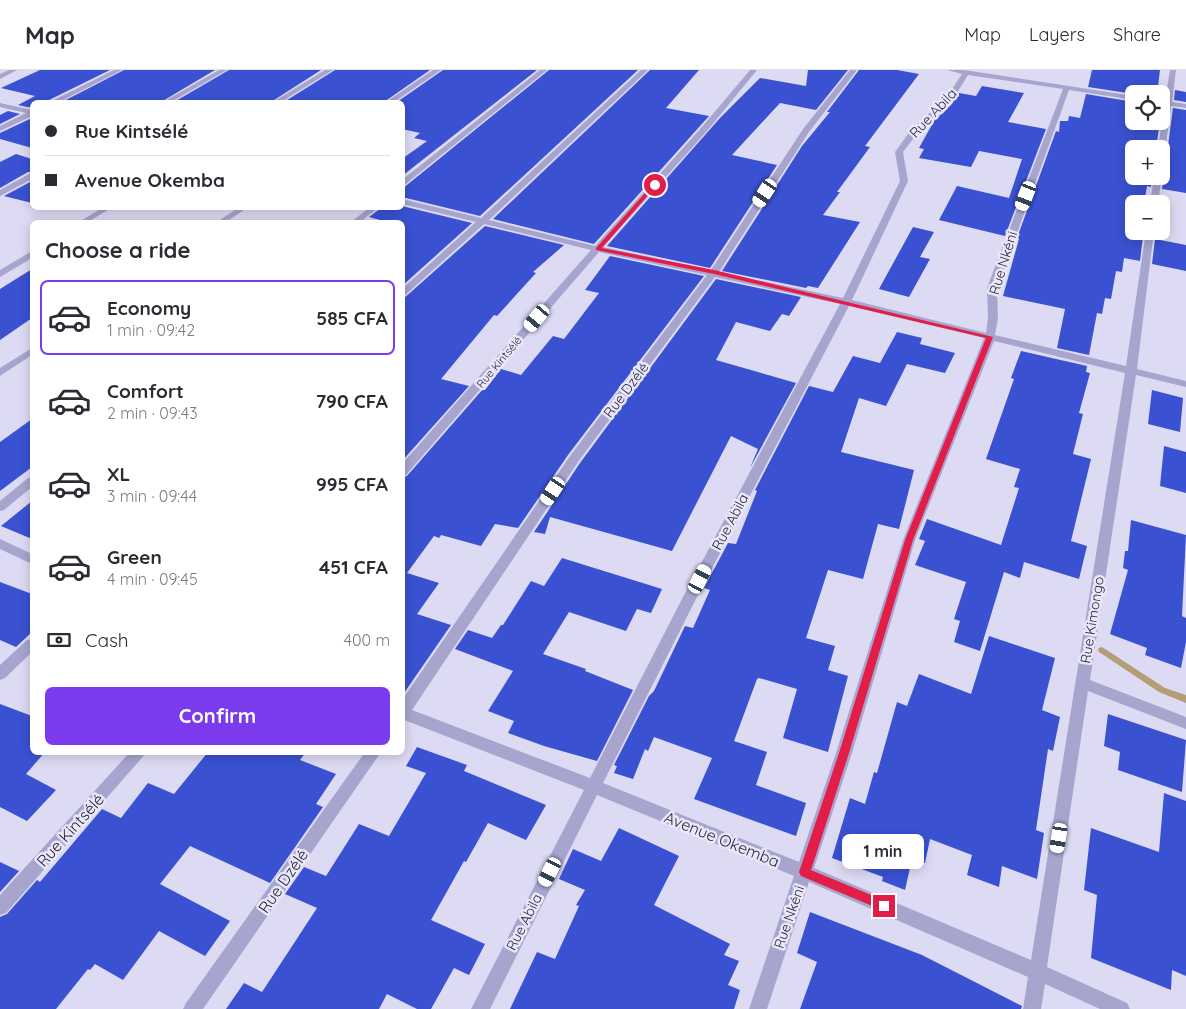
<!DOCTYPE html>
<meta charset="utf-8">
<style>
:root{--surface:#fff;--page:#f7f7f7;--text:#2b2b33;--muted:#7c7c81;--line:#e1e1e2;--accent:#7c3aed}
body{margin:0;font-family:Quicksand,sans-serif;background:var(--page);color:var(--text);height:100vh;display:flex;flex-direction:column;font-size:19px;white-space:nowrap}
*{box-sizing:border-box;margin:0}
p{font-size:16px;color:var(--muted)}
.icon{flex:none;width:28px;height:28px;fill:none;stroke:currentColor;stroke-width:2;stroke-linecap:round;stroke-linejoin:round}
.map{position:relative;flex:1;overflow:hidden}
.drawer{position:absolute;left:30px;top:150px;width:375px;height:535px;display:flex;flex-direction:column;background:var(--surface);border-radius:8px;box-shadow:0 2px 12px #0003}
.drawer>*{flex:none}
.guide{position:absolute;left:30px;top:30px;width:375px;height:110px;border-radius:8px;box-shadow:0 2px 12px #0003;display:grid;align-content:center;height:110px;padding:0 15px;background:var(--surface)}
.fabs{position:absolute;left:1125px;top:15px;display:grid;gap:10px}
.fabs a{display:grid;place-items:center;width:45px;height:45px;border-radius:8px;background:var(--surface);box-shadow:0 2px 12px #0003;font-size:25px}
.end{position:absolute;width:22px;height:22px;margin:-11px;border:6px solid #e11d48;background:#fff;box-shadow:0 0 0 2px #fff}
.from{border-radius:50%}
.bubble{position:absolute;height:35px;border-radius:8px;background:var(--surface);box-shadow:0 2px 12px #0003;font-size:16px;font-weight:700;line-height:35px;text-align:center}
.car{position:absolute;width:15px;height:30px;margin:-15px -8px;border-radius:6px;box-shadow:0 0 4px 1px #0007;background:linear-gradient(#fff 24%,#345 0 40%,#fff 0 76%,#345 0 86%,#fff 0)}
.guide b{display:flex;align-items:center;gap:18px;height:48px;font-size:19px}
.guide b+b{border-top:1px solid var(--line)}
.guide i{width:12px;height:12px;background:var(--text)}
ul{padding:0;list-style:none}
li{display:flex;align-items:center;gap:15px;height:75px;margin:0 10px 8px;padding:0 5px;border:2px solid transparent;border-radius:8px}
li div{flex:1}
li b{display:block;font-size:19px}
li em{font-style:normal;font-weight:700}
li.active{border-color:var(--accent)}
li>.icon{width:45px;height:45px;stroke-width:1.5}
h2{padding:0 15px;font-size:22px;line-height:60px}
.pay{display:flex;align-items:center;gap:12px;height:55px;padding:0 15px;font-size:19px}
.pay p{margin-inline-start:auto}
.action{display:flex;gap:10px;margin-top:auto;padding:10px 15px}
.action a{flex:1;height:58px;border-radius:8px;background:var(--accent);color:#fff;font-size:20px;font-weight:700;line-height:58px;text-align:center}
header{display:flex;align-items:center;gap:30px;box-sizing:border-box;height:70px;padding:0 25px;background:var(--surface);border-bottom:1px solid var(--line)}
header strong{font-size:24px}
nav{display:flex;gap:28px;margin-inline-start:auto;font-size:18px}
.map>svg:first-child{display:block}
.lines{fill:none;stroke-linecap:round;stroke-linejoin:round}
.stream{fill:#b49e76;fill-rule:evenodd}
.building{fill:#3a52d2}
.minor{fill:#a7a5ce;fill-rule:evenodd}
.route{fill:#e11d48}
.labels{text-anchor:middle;stroke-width:5;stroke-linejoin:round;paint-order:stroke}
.far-street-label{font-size:11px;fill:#272839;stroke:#eae7fb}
.street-label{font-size:14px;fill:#272839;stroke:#eae7fb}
.near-street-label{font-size:16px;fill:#272839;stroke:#eae7fb}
</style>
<header>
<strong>Map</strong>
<nav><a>Map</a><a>Layers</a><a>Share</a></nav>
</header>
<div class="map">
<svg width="1186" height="939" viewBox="0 0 1186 939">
<rect width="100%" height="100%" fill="#dddaf4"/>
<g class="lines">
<path class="stream" d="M1102 577 1165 618 1186 625V633L1159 622 1099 582 1098 580 1099 578Z"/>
</g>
<path class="building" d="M40 0H110L49 30 48 32H32V38L18 35 35 26 1 18Z
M124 0H215L161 32H62Z
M229 0H321L271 32H174Z
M335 0H430L384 32H284Z
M443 0H537L402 106V89L427 71 414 68 420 63 402 59V32H397Z
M549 0H638L480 146 402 127V119Z
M650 0H699L666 38 709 46 594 174 493 149Z
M808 0H848L816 40 780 33 732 85 777 95 710 198 607 176 720 48 760 8 806 16Z
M859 0H897L919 4 865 76 870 77 837 122H840L823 145 860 152 818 218 808 216 806 218 722 201 802 76 830 42H827Z
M1092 0H1160L1158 17 1165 19 1163 28H1161V24H1134L1088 17Z
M982 16 1024 23 1008 52 1046 59 1005 166 939 150 957 116 1009 128 1022 89 979 81 971 97 919 88 924 79 919 78 934 51 951 35 959 23 976 26Z
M1175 20 1186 22V32L1174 30Z
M1086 24 1134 32V51H1160L1156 79H1134V106H1152L1151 117 1147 116 1144 134H1134V161H1140V165L1143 166 1140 191 1124 188 1122 202 1116 201 1111 229 1105 228 1102 244 1097 243 1089 285 1057 278 1065 239 1003 226 1019 169 1017 168 1056 61 1059 62 1060 51H1068L1069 46 1080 48Z
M1173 38 1186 40V123L1162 119 1164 106 1161 103V87L1167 83Z
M8 41 20 44 0 54V45Z
M32 48V78L0 69V63Z
M16 84 32 89V102H28L0 118V92Z
M32 111V133L4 126Z
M402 136 472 153 402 216V152H387L369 147 381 138Z
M485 156 564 175 533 202 536 203 497 246 494 245 441 309 469 316 402 391V230Z
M913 157 934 162 920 187 930 189 909 227 879 219Z
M1155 169 1186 175V201L1152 194Z
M610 186 704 206 568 385 518 458 495 454 481 476 441 465 439 468 434 466 407 503 439 513 417 544 451 555 402 626V408L407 406 483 319 485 320 501 299 521 305 553 266 564 269 599 223 585 220Z
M32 199V248L0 270V219Z
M716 209 801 227 789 246 782 244 770 261 736 252 716 290 796 313 750 398 758 379 731 366 672 481 550 447 545 464 534 462 580 393Z
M897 262 922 268 920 274 955 283 945 303 907 294 886 336 859 328 841 382 914 400 899 459 878 454 863 509 828 500 806 568 835 576 828 600 848 606 828 682 783 668 797 619 759 608 757 609 734 671 767 682 756 715 806 733 796 766 694 729 712 688 654 667 648 681 645 679 633 709 614 703 617 696 614 695 649 626 654 621 685 556 693 558 710 520 704 518 728 473 736 474 757 421 755 420 809 316 833 322 853 286 880 293Z
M1021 281 1087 296 1086 302 1090 303 1079 343 1083 344 1073 384 1091 389 1071 471 1087 476 1079 509 1024 492 1020 508 1004 502 980 581 954 572 960 551 954 549 966 512 915 495 925 471 919 469 927 449 1001 475 1019 418 1014 417 1020 399 986 389 1014 309 1011 308Z
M1152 320 1183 328 1180 362 1148 354Z
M32 349V397L0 421V372Z
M1164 376 1186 382V423L1160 416Z
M32 431V469L1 456Z
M1131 450 1186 465 1182 546 1186 548V572L1181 598 1145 585 1147 578 1110 564 1128 500 1123 498 1125 481H1128Z
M562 488 662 519 651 543 637 539 626 561 569 542 543 584 586 599 585 601 633 620 597 691 544 676 508 663 514 651 488 641 513 601 455 579 468 560 492 568 501 555H503L531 511 544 516Z
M0 512 32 524V562L16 577 0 570Z
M989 566 1055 588 1042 640 1060 647 1053 681 1048 679 1036 760 1044 763 1037 809 1002 796 999 817 967 805 972 785 930 769 925 793 912 789 905 820 882 811 883 807 832 788 850 728 865 734 874 702 877 703 897 632 907 636 919 604 971 624Z
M0 634 32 646V682H45L26 704 56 720 27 751 0 737Z
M1108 644 1186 670 1182 722 1118 700 1120 682 1104 676Z
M417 677 467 695 464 701 546 735 526 770 488 753 466 792 464 791 431 850 485 874 469 905 454 898 431 939H417L387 924 379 939H226L244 913 262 922 317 838 285 824 304 797 326 806 359 754 389 766 426 703 406 696Z
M208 682H306L300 690 336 704 316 734 323 737 270 813 190 776 160 814 230 851 205 886 159 861 123 910 95 894 90 900 88 899 56 939H0V847L7 844 37 810 40 812 102 739 121 748 148 713 174 724Z
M1164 723 1186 731V906L1172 900 1171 920 1091 888 1097 825 1084 820 1091 758 1159 782Z
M619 758 679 786 654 835 730 874 724 885 739 891 728 915 740 920 734 939H510L537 882 555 889 579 836 576 835 585 820 559 809 573 779 601 791Z
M0 792 19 801 0 822Z
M810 842 922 885 1022 936 1021 939H800L817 892 797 883Z"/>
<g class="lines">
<path class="minor" d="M9 0H17L0 9V4Z
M114 0H122L59 32H50Z
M219 0H227L171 32H163Z
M325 0H333L281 32H273Z
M433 0H441L394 32H386Z
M540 0H547L402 117V110Z
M641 0H648L489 150 595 176 701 58 750 0H757L707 61 603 177 711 200 803 59 850 0H857L809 62 719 202 843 228 900 111 895 82 913 57 944 31 962 4 947 0H964L1134 26V30L1069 20 997 218 998 248 995 265 1126 296 1146 161H1154L1137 299 1186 311V317L1136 305 1090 610 1186 647V659L1088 621 1047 897 1127 933 1130 939H1100L1045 914 1041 939H1023L1028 907 809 812 767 939H749L794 806 597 725 490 939H471L584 720 402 649V630L570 386 707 205 599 182 406 405 402 406V394L591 180 484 154 402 228V219L476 152 402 134V129L481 148ZM968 5 1063 19 987 218 988 248 986 263 852 230 908 111 903 82 919 61 950 34ZM715 207 840 234 683 527 590 708 412 640 578 392ZM849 236 984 268 903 470 836 683 799 792 603 713 697 527ZM994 271 1125 303 1031 890 814 798 852 683 915 470Z
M1170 0H1176L1172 32 1186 34V38L1171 36 1165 83 1161 85V79H1158L1164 35 1161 34V30H1165Z
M0 33 32 40V46L0 61V56L26 43 0 37Z
M29 104H32V109L0 126V120Z
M1161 105 1162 106 1158 134H1150L1154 106Z
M102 138H111L88 152H79Z
M238 138H247L226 152H217Z
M369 138H378L360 152H351Z
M32 181V188L0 207V200Z
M32 278V285L0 306V298Z
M32 407V417L4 440 0 441V431L28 408Z
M0 469 32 484V494L0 479Z
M32 569V582L5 608 0 610V595L27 570Z
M130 682H147L6 843 0 845V825Z
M365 682H381L203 939H183L186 933Z"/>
</g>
<path class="route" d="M653 114 657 115 602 178 714 200 993 267 913 470 849 683 811 800 888 832 889 836 888 839 884 841 801 806 799 802 839 683 905 470 986 268 714 204 596 180V178Z"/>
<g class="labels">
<g class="far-street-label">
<text transform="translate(499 292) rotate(-50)" y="4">Rue Kintsélé</text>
</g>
<g class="street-label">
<text transform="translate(933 43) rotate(-47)" y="5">Rue Abila</text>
<text transform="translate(1003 193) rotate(-73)" y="5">Rue Nkéni</text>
<text transform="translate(626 320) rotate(-53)" y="5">Rue Dzélé</text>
<text transform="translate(730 452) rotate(-62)" y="5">Rue Abila</text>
<text transform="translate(1092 550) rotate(-81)" y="5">Rue Kimongo</text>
<text transform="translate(789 847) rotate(-71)" y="5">Rue Nkéni</text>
<text transform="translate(524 852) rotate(-63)" y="5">Rue Abila</text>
</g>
<g class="near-street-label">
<text transform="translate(70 760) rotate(-48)" y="6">Rue Kintsélé</text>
<text transform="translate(722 769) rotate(22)" y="6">Avenue Okemba</text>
<text transform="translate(283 811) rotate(-55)" y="6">Rue Dzélé</text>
</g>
</g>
</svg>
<div class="fabs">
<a><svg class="icon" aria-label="locate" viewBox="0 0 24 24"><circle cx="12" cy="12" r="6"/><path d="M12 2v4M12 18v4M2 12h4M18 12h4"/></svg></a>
<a>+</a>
<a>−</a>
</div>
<i class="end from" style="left:655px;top:115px"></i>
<i class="end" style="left:884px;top:836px"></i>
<div class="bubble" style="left:842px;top:764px;width:82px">1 min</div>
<i class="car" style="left:765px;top:123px;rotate:213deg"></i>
<i class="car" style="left:1026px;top:126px;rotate:201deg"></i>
<i class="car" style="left:537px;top:248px;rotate:220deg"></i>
<i class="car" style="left:553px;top:421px;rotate:214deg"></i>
<i class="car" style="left:700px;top:509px;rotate:28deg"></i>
<i class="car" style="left:1059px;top:768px;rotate:189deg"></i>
<i class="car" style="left:550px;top:802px;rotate:207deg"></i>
<div class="guide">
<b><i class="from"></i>Rue Kintsélé</b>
<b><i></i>Avenue Okemba</b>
</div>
<section class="drawer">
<h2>Choose a ride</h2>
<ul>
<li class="active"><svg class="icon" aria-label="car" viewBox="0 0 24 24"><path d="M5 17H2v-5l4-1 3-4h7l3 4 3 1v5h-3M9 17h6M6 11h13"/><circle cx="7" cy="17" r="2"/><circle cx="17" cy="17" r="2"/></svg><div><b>Economy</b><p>1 min · 09:42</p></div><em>585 CFA</em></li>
<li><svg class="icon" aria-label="car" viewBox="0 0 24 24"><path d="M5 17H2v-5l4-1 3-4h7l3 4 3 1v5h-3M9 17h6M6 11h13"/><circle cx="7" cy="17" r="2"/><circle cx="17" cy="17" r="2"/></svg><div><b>Comfort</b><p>2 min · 09:43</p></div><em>790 CFA</em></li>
<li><svg class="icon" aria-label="car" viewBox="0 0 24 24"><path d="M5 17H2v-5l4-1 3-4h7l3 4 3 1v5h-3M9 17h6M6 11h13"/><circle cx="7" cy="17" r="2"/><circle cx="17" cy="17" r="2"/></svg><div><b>XL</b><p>3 min · 09:44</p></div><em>995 CFA</em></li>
<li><svg class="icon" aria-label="car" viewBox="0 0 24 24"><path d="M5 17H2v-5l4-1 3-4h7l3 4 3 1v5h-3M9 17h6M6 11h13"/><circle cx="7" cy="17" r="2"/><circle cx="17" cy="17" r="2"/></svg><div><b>Green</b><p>4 min · 09:45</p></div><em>451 CFA</em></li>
</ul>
<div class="pay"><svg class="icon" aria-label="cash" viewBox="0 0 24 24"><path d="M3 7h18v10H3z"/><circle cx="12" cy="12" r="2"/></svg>Cash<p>400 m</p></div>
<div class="action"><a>Confirm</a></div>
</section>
</div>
